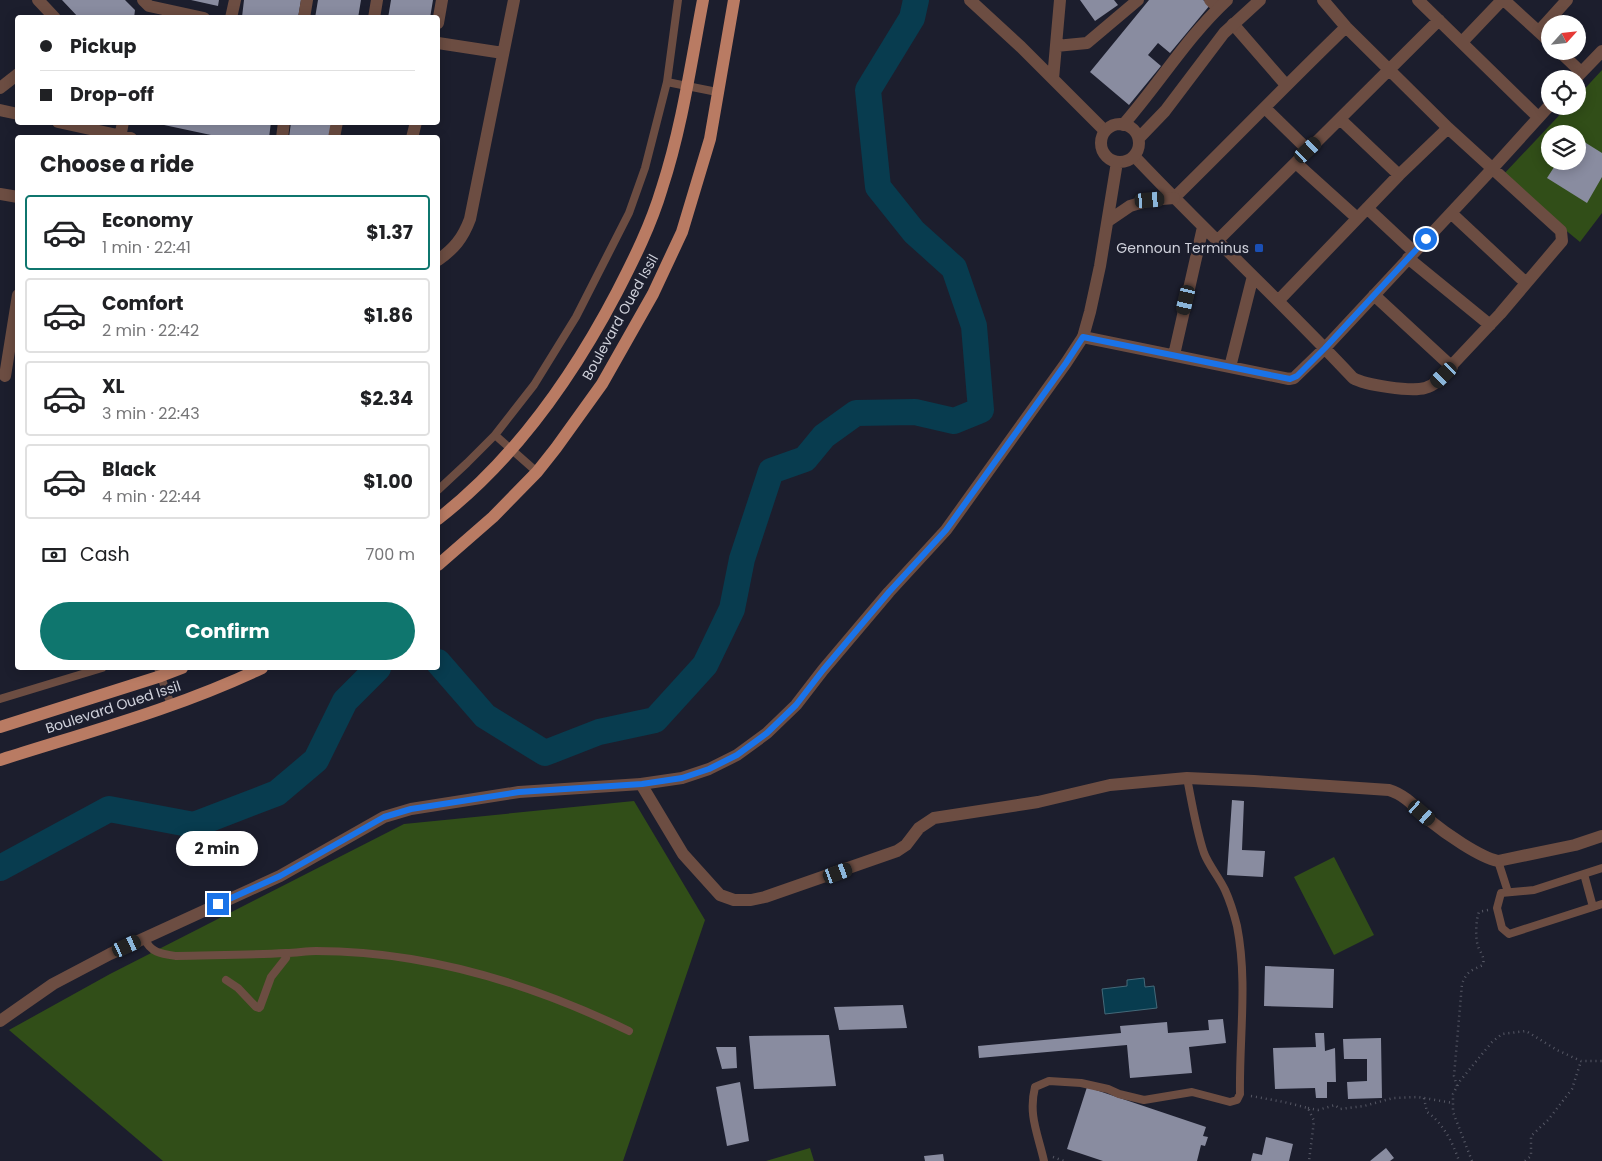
<!DOCTYPE html>
<meta charset="utf-8">
<style>
:root{--surface:#fff;--page:#f6f6f6;--text:#202124;--muted:#757577;--line:#e0e0e0;--accent:#0f766e}
body{margin:0;font-family:Poppins,sans-serif;background:var(--page);color:var(--text);height:100vh;display:flex;flex-direction:column;font-size:19px;white-space:nowrap}
*{box-sizing:border-box;margin:0}
p{font-size:16px;color:var(--muted)}
.icon{flex:none;width:28px;height:28px;fill:none;stroke:currentColor;stroke-width:2;stroke-linecap:round;stroke-linejoin:round}
.map{position:relative;flex:1;overflow:hidden}
.drawer{position:absolute;left:15px;top:135px;width:425px;height:535px;display:flex;flex-direction:column;background:var(--surface);border-radius:5px;box-shadow:0 2px 12px #0003}
.drawer>*{flex:none}
.top-card{position:absolute;left:15px;top:15px;width:425px;height:110px;border-radius:5px;box-shadow:0 2px 12px #0003;display:grid;align-content:center;height:110px;padding:0 25px;background:var(--surface)}
.needle{width:32px;rotate:63deg}
.buttons{position:absolute;left:1541px;top:15px;display:grid;gap:10px}
.buttons a{display:grid;place-items:center;width:45px;height:45px;border-radius:50%;background:var(--surface);box-shadow:0 2px 12px #0003;font-size:25px}
.end{position:absolute;width:22px;height:22px;margin:-11px;border:6px solid #1a73e8;background:#fff;box-shadow:0 0 0 2px #fff}
.from{border-radius:50%}
.bubble{position:absolute;height:35px;border-radius:18px;background:var(--surface);box-shadow:0 2px 12px #0003;font-size:16px;font-weight:700;line-height:35px;text-align:center}
.car{position:absolute;width:15px;height:30px;margin:-15px -8px;border-radius:6px;box-shadow:0 0 4px 1px #0007;background:linear-gradient(#222 24%,#8ab4d8 0 40%,#222 0 76%,#8ab4d8 0 86%,#222 0)}
.top-card b{display:flex;align-items:center;gap:18px;height:48px;font-size:19px}
.top-card b+b{border-top:1px solid var(--line)}
.top-card i{width:12px;height:12px;background:var(--text)}
ul{padding:0;list-style:none}
li{display:flex;align-items:center;gap:15px;height:75px;margin:0 10px 8px;padding:0 15px;border:2px solid var(--line);border-radius:5px}
li div{flex:1}
li b{display:block;font-size:19px}
li em{font-style:normal;font-weight:700}
li.active{border-color:var(--accent)}
li>.icon{width:45px;height:45px;stroke-width:1.5}
h2{padding:0 25px;font-size:22px;line-height:60px}
.pay{display:flex;align-items:center;gap:12px;height:55px;padding:0 25px;font-size:19px}
.pay p{margin-inline-start:auto}
.cta{display:flex;gap:10px;margin-top:auto;padding:10px 25px}
.cta a{flex:1;height:58px;border-radius:30px;background:var(--accent);color:#fff;font-size:20px;font-weight:700;line-height:58px;text-align:center}
.map>svg:first-child{display:block}
.green{fill:#314e18;fill-rule:evenodd}
.water{fill:#083c4f;stroke:#446979}
.lines{fill:none;stroke-linecap:round;stroke-linejoin:round}
.river{stroke:#083c4f;stroke-width:26}
.building{fill:#898ca0}
.path{stroke:#575966;stroke-width:2.5;stroke-dasharray:1 4;stroke-linecap:butt}
.service{stroke:#6c4d42;stroke-width:8}
.minor{stroke:#6c4d42;stroke-width:12}
.tertiary{stroke:#6c4d42;stroke-width:12}
.primary{stroke:#b97b63;stroke-width:12}
.route{stroke:#1a73e8;stroke-width:6}
.transit-dot{fill:#1a4fb4;stroke:#1c1e2d;stroke-width:2}
.labels{text-anchor:middle;stroke-width:5;stroke-linejoin:round;paint-order:stroke}
.poi-label{font-size:14px;fill:#cfd1db;stroke:#1c1e2d;text-anchor:end}
.street-label{font-size:14px;fill:#cfd1db;stroke:#1c1e2d}
</style>
<div class="map">
<svg width="1602" height="1161" viewBox="0 0 1602 1161">
<rect width="100%" height="100%" fill="#1c1e2d"/>
<path class="green" d="M1602 70V213L1580 242 1501 177 1568 106H1578V96ZM1550 134H1578V161H1550Z
M634 801 705 920 623 1161H163L9 1030 110 974 404 824Z
M1334 857 1374 935 1334 955 1294 877Z
M810 1148 814 1161H766Z"/>
<path class="water" d="M1144 978 1145 987 1154 986 1157 1008 1105 1014 1102 989 1127 986V980Z"/>
<g class="lines">
<path class="river" d="M438 662 485 716 545 753 599 732 655 720 705 665 732 609 742 559 771 471 805 459 824 436 856 413 915 412 954 421 981 410 974 326 954 268 914 232 878 187 868 90 912 18 916 0
M0 868 109 809 194 825 277 793 316 760 345 701 378 668"/>
</g>
<path class="building" d="M62 0H125L135 10 134 18H79Z
M191 0H219L218 6Z
M244 0H301L298 18 242 17Z
M318 0H361L358 18H315Z
M391 0H433L430 18H388Z
M1080 0H1114L1118 5 1095 21Z
M1149 0H1203L1210 5 1170 53 1158 43 1148 55 1161 66 1129 105 1090 72Z
M150 122H271L269 138H225Z
M291 122H332L329 138H289Z
M1578 138 1602 153V177L1587 203 1547 178 1558 161H1578Z
M1232 800 1244 801 1242 850 1265 851 1263 877 1227 875Z
M1265 966 1334 969 1333 1008 1264 1006Z
M903 1005 907 1028 839 1030 834 1007Z
M1223 1019 1226 1043 1189 1047 1192 1073 1130 1078 1127 1045 979 1058 978 1046 1121 1033 1120 1026 1167 1022 1168 1033 1209 1030 1208 1020Z
M1315 1033H1324L1325 1051 1335 1048 1336 1082H1327V1098H1316L1315 1088 1275 1089 1273 1048 1316 1047Z
M829 1035 836 1086 754 1089 749 1036Z
M1381 1038 1382 1098 1348 1099 1347 1082 1367 1081V1059H1344L1343 1039Z
M716 1047H736L737 1068 722 1069Z
M740 1082 749 1141 727 1146 716 1087Z
M1087 1087 1206 1127 1203 1136 1208 1137 1205 1146 1201 1145 1197 1161H1103L1067 1149Z
M1266 1137 1293 1144 1289 1161H1251L1253 1153 1262 1155Z
M1386 1148 1394 1158 1390 1161H1370Z
M943 1154 944 1161H925L924 1156Z"/>
<g class="lines">
<path class="path" d="M1457 1086 1454 1076 1462 984C1466 972 1472 970 1483 965 1485 956 1480 953 1478 946 1475 938 1476 919 1479 912L1488 910
M1251 1096 1284 1102 1308 1108 1314 1121 1309 1161
M1424 1098 1427 1112C1443 1123 1453 1143 1459 1161
M1308 1108 1318 1110 1335 1105 1340 1109 1364 1106 1393 1098 1418 1097 1453 1103
M1053 1157 1064 1161
M1472 1161 1453 1112V1094L1460 1081 1492 1042 1502 1034 1526 1031 1557 1050 1581 1061H1602
M1525 1161 1531 1156V1136L1548 1120 1572 1089 1581 1061"/>
<path class="service" d="M667 82 717 92
M495 435 537 472
M438 490 467 463 495 435 534 385 576 317 629 213 645 168 667 82 678 0
M158 668 171 705
M0 699 102 668
M1498 861 1508 892
M1602 868 1534 890 1501 893 1497 908 1502 928 1509 934 1602 904
M1584 874 1593 907
M144 938C151 953 161 954 176 956 213 955 250 955 286 953 296 953 306 951 316 951 425 951 532 984 629 1031
M226 980 238 988 256 1007 259 1008 260 1007 271 977 286 958 287 953
M1044 1161C1038 1134 1028 1115 1035 1087L1049 1081 1081 1083 1108 1089 1119 1094 1144 1100 1192 1092 1230 1102 1237 1100 1240 1094C1239 1038 1248 982 1237 926 1234 914 1230 901 1225 890 1219 877 1209 866 1204 853 1196 829 1192 803 1187 778"/>
<path class="minor" d="M38 0 55 18
M143 0 149 6 204 18
M970 0 1021 47 1105 131
M1210 0 1218 8
M1418 0 1538 117
M1504 0 1550 42
M231 18 235 0
M304 18 307 0
M374 18 377 0
M438 23 442 0
M1233 24 1286 85
M1539 31 1567 0
M1462 42 1502 0
M438 43 503 53
M1056 46 1087 43 1138 0
M1559 51 1581 72
M1053 79 1060 0
M1575 79 1602 51
M0 88 18 74
M1265 108 1308 150
M0 110 18 114
M1340 119 1399 175
M58 122 131 138
M120 138 123 122
M282 138 284 122
M334 138 337 122
M412 138 416 122
M1135 157C1206 232 1282 302 1353 378 1365 385 1411 392 1425 388 1429 387 1433 385 1436 382L1500 314 1562 241 1561 231 1448 128 1346 27 1323 0
M1296 163 1357 218
M0 194 18 197
M1174 198C1232 141 1288 83 1346 27
M1367 208 1414 252
M1451 213 1526 283
M1217 241 1439 20
M1408 258 1490 325
M438 260C454 249 463 238 470 219L514 0
M1374 295 1452 367
M1279 300 1399 175 1448 128
M1083 337 1289 379 1294 378 1325 348 1492 169 1550 105
M1174 355 1203 227
M1230 367 1253 276
M5 376 18 295
M641 784 683 854 720 895 734 900H751L765 897 897 851 906 845 919 828 934 818 1038 802 1110 785 1187 778 1254 781 1389 790C1406 795 1417 809 1429 820 1445 833 1479 857 1498 861L1575 845 1602 836"/>
<path class="tertiary" d="M1101 143a19 19 0 1 1 38 0a19 19 0 1 1-38 0Z
M1123 125C1159 84 1187 37 1227 0
M1139 138 1165 111 1224 33 1260 0
M1108 221 1130 206 1150 200 1174 198
M0 1021 53 984 110 954 280 876 384 817 411 809 519 792 641 784 682 778 709 769 737 755 767 733 796 705 823 670 889 592 946 530 1066 363 1083 337 1090 312 1100 266 1117 162"/>
<path class="primary" d="M438 519C514 460 572 378 617 292 634 259 651 225 662 188 682 127 691 63 703 0
M438 565 493 517 537 472 556 448 602 384 653 294 682 232 710 139 734 0
M0 727 161 676 182 668
M0 760C88 732 178 708 262 668"/>
</g>
<g class="lines">
<path class="route" d="M218 904 280 876 384 817 411 809 519 792 642 784 682 778 709 769 737 755 767 733 796 705 823 670 889 592 946 530 1066 363 1083 337 1290 379 1297 376 1325 348 1426 239"/>
</g>
<rect class="transit-dot" x="1254" y="243" width="10" height="10" rx="2.5"/>
<g class="labels">
<g class="poi-label">
<text x="1249" y="253">Gennoun Terminus</text>
</g>
<g class="street-label">
<text transform="translate(620 317) rotate(-61)" y="5">Boulevard Oued Issil</text>
<text transform="translate(113 707) rotate(-18)" y="5">Boulevard Oued Issil</text>
</g>
</g>
</svg>
<div class="buttons">
<a><svg class="needle" viewBox="-14 -14 28 28"><path d="M0-13l5 13h-10z" fill="#e53935"/><path d="M0 13l5-13h-10z" fill="#757577"/></svg></a>
<a><svg class="icon" aria-label="locate" viewBox="0 0 24 24"><circle cx="12" cy="12" r="6"/><path d="M12 2v4M12 18v4M2 12h4M18 12h4"/></svg></a>
<a><svg class="icon" aria-label="layers" viewBox="0 0 24 24"><path d="M12 4l9 5-9 5-9-5zM3 14l9 5 9-5"/></svg></a>
</div>
<i class="end from" style="left:1426px;top:239px"></i>
<i class="end" style="left:218px;top:904px"></i>
<div class="bubble" style="left:176px;top:831px;width:82px">2 min</div>
<i class="car" style="left:1308px;top:150px;rotate:47deg"></i>
<i class="car" style="left:1150px;top:200px;rotate:85deg"></i>
<i class="car" style="left:1186px;top:300px;rotate:193deg"></i>
<i class="car" style="left:1444px;top:375px;rotate:226deg"></i>
<i class="car" style="left:1422px;top:813px;rotate:131deg"></i>
<i class="car" style="left:838px;top:873px;rotate:70deg"></i>
<i class="car" style="left:127px;top:946px;rotate:65deg"></i>
<div class="top-card">
<b><i class="from"></i>Pickup</b>
<b><i></i>Drop-off</b>
</div>
<section class="drawer">
<h2>Choose a ride</h2>
<ul>
<li class="active"><svg class="icon" aria-label="car" viewBox="0 0 24 24"><path d="M5 17H2v-5l4-1 3-4h7l3 4 3 1v5h-3M9 17h6M6 11h13"/><circle cx="7" cy="17" r="2"/><circle cx="17" cy="17" r="2"/></svg><div><b>Economy</b><p>1 min · 22:41</p></div><em>$1.37</em></li>
<li><svg class="icon" aria-label="car" viewBox="0 0 24 24"><path d="M5 17H2v-5l4-1 3-4h7l3 4 3 1v5h-3M9 17h6M6 11h13"/><circle cx="7" cy="17" r="2"/><circle cx="17" cy="17" r="2"/></svg><div><b>Comfort</b><p>2 min · 22:42</p></div><em>$1.86</em></li>
<li><svg class="icon" aria-label="car" viewBox="0 0 24 24"><path d="M5 17H2v-5l4-1 3-4h7l3 4 3 1v5h-3M9 17h6M6 11h13"/><circle cx="7" cy="17" r="2"/><circle cx="17" cy="17" r="2"/></svg><div><b>XL</b><p>3 min · 22:43</p></div><em>$2.34</em></li>
<li><svg class="icon" aria-label="car" viewBox="0 0 24 24"><path d="M5 17H2v-5l4-1 3-4h7l3 4 3 1v5h-3M9 17h6M6 11h13"/><circle cx="7" cy="17" r="2"/><circle cx="17" cy="17" r="2"/></svg><div><b>Black</b><p>4 min · 22:44</p></div><em>$1.00</em></li>
</ul>
<div class="pay"><svg class="icon" aria-label="cash" viewBox="0 0 24 24"><path d="M3 7h18v10H3z"/><circle cx="12" cy="12" r="2"/></svg>Cash<p>700 m</p></div>
<div class="cta"><a>Confirm</a></div>
</section>
</div>
